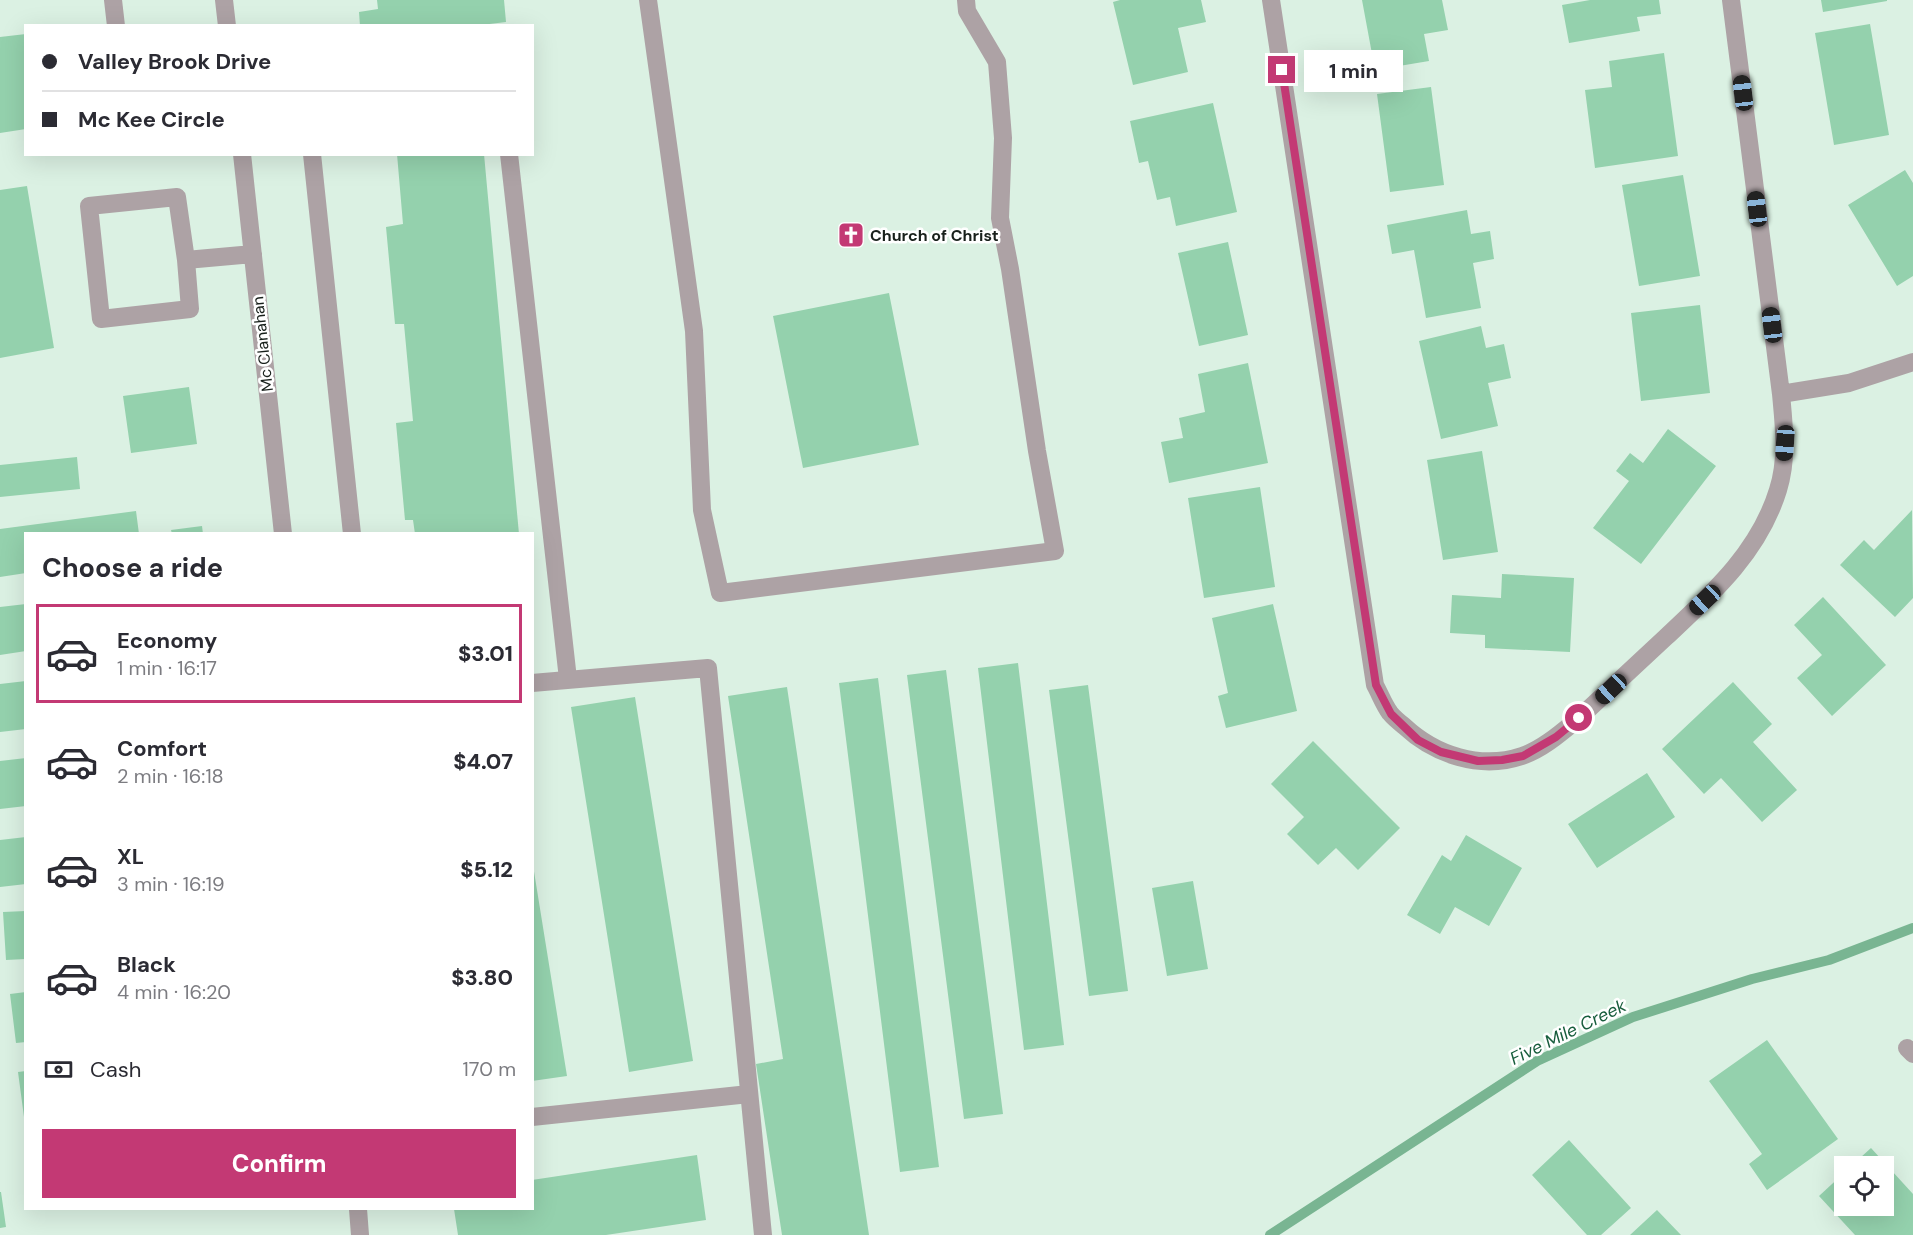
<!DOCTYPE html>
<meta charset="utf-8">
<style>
:root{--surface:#fff;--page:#f7f7f7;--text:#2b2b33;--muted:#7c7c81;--line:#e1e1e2;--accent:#c33974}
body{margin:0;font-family:"DM Sans",sans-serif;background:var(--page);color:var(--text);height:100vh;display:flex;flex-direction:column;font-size:22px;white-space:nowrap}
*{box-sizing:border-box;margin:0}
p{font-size:20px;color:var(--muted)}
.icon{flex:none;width:33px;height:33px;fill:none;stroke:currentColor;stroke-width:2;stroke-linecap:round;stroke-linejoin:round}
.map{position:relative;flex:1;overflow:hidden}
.side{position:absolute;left:24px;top:532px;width:510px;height:678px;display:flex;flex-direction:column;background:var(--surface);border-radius:0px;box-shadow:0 6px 24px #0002}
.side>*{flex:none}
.top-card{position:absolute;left:24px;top:24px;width:510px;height:132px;border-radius:0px;box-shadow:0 6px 24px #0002;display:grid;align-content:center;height:132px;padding:0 18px;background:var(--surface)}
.fabs{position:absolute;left:1834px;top:1156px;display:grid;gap:12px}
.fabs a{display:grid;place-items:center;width:60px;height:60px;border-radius:0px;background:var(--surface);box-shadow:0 6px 24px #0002;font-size:30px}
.end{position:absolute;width:27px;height:27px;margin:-14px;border:8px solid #c33974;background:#fff;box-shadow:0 0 0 3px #fff}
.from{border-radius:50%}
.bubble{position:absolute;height:42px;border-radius:0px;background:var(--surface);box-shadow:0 6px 24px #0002;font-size:20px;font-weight:800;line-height:42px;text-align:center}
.car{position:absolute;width:18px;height:36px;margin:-18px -9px;border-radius:8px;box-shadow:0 0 4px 2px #0007;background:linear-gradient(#222 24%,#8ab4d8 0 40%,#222 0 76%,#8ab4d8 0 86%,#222 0)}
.top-card b{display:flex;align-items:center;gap:21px;height:57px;font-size:22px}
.top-card b+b{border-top:2px solid var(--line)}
.top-card i{width:15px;height:15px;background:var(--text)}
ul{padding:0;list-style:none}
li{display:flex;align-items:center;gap:18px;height:99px;margin:0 12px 9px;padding:0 6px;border:3px solid transparent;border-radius:0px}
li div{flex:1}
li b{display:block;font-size:22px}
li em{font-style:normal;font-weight:800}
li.selected{border-color:var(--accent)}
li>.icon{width:54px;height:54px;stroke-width:1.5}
h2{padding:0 18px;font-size:27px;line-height:72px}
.pay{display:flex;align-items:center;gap:15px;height:66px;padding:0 18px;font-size:22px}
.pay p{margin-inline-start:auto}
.cta{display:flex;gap:12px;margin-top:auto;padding:12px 18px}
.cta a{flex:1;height:69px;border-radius:0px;background:var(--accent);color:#fff;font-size:24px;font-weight:800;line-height:69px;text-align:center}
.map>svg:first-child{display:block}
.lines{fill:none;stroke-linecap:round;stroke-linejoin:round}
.stream{stroke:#79b592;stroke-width:10}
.building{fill:#94d1ad}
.minor{stroke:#ada2a5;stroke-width:18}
.route{stroke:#c33974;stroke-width:8}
.labels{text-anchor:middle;stroke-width:5;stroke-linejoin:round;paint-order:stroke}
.poi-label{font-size:16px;font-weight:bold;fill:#18201b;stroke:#fff;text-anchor:start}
.street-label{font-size:16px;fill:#18201b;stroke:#fff}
.water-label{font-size:18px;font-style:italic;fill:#175d3c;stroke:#fff}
</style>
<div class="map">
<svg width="1913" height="1235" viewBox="0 0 1913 1235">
<rect width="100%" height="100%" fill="#dbf1e3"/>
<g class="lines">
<path class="stream" d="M1270 1235 1537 1061 1633 1017 1752 979 1829 960 1913 928"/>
</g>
<path class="building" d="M377 0H504L506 22 473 26H360L359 12 378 9Z
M1120 0H1201L1206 22 1178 28 1188 72 1133 85 1113 2Z
M1362 0H1442L1448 30 1424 34 1429 61 1375 70Z
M1590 0H1659L1661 14 1637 17 1640 31 1569 43 1562 5Z
M1821 0H1887V1L1823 12Z
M1870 24 1889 135 1834 145 1815 33Z
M26 34V129L0 133V37Z
M1664 53 1678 156 1595 168 1585 90 1612 87 1609 61Z
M1431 87 1444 185 1390 192 1377 94Z
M1213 103 1237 212 1176 226 1170 197 1157 200 1148 161 1139 163 1130 121Z
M397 154H484L519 534H415L413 520H405L396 423 413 421 404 324H395L386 227 403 224Z
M1905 170 1913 183V276L1897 286 1848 205Z
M1683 175 1700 276 1639 286 1622 185Z
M27 186 54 348 0 358V190Z
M1467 210 1471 234 1490 231 1494 259 1473 263 1481 308 1426 318 1414 250 1392 254 1387 225Z
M1228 242 1248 335 1199 346 1178 253Z
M889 293 919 445 803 468 773 316Z
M1700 305 1710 393 1641 401 1631 313Z
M1481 326 1486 348 1504 344 1511 378 1488 383 1498 426 1441 439 1419 341Z
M1248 363 1268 463 1169 483 1161 442 1183 438 1179 418 1205 412 1198 374Z
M189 387 197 444 131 453 123 396Z
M1668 429 1716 466 1641 564 1593 528 1629 481 1616 471 1630 453 1643 463Z
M1482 451 1498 552 1443 560 1427 460Z
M77 457 80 489 0 497V465Z
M1260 487 1275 587 1204 598 1188 498Z
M1912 510 1913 598 1895 617 1840 565 1864 540 1874 550Z
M136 511 139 534H26V573L0 577V529Z
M202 526 203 534H172L171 530Z
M1502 574 1574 578 1570 652 1485 648V635L1450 633 1452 595 1501 598Z
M1823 597 1886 665 1832 716 1797 678 1822 655 1794 625Z
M26 604V651L0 655V607Z
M1273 604 1297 711 1226 728 1218 696 1228 693 1212 618Z
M1018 663 1064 1045 1024 1050 978 668Z
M946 670 1003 1114 964 1119 907 675Z
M878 678 939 1167 900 1172 839 683Z
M26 681V729L0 732V684Z
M1733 682 1772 724 1753 742 1797 790 1762 822 1721 778 1704 794 1662 749Z
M1088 685 1128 991 1089 996 1049 690Z
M787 687 869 1235H782L756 1064 783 1059 728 696Z
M635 697 693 1061 629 1072 571 707Z
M1313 741 1400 828 1358 870 1336 848 1318 865 1287 834 1304 817 1271 784Z
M26 758V806L0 809V761Z
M1647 773 1675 817 1597 868 1568 824Z
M1466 835 1522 868 1489 926 1455 907 1440 934 1407 915 1442 855 1451 861Z
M26 837V884L0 887V840Z
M532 859 567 1076 532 1081Z
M1193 881 1208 969 1167 976 1152 888Z
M26 911V959L6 960 3 912Z
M26 992V1042L16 1043 10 994Z
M1767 1040 1838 1139 1767 1190 1749 1164 1762 1154 1709 1081Z
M26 1071V1117H24L18 1072Z
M1569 1140 1631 1208 1601 1235H1587L1532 1175Z
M1871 1148 1913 1194V1235H1855L1819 1196 1845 1172V1206H1884V1167H1850Z
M697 1155 706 1220 606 1235H458L454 1209H532V1180Z
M0 1192H1L6 1227 0 1228Z
M1657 1210 1681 1235H1630Z"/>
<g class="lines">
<path class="minor" d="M113 0 116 26
M224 0 227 26
M648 0 694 331 702 510 720 593 1055 551 1037 451 1010 269 1000 218 1003 138 997 62 967 11 966 0
M1271 0 1375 685C1380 694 1384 705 1390 713 1394 718 1399 722 1404 726 1435 755 1480 770 1522 756 1543 749 1562 732 1579 718 1608 691 1637 664 1666 637 1712 594 1759 552 1778 490 1788 458 1784 426 1781 394L1731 0
M242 154 283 534
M312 154 352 534
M509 154 568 679
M186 260 190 309 101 319 89 206 177 197 186 260 253 254
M1781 394 1849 383 1913 362
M532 683 708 668 763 1235
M1907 1048 1913 1054
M532 1117 749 1094
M358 1209 360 1235"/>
</g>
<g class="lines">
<path class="route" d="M1282 70 1376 685 1391 714 1418 740 1441 752 1478 761 1502 760 1523 756 1556 737 1579 718"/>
</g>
<defs>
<symbol id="church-square" viewBox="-11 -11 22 22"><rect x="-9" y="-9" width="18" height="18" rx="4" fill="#c33974" stroke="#fff"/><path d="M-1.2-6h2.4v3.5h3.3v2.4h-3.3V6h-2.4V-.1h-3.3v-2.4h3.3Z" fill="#fff"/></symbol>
</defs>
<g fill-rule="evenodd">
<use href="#church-square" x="836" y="220" width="30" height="30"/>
</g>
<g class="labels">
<g class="poi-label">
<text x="870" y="241">Church of Christ</text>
</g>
<g class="street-label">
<text transform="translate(262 344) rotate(-96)" y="6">Mc Clanahan</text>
</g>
<g class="water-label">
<text transform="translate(1568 1032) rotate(-26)" y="6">Five Mile Creek</text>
</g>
</g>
</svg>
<div class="fabs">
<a><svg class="icon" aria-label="locate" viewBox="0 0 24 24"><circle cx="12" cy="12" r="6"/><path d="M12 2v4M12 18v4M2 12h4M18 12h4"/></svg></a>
</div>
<i class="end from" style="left:1579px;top:718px"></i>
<i class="end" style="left:1282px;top:70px"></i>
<div class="bubble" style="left:1304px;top:50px;width:99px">1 min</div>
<i class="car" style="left:1743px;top:93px;rotate:353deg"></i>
<i class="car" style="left:1757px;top:209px;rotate:353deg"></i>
<i class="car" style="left:1772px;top:325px;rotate:353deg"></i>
<i class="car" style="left:1785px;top:443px;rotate:184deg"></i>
<i class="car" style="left:1705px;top:600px;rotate:227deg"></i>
<i class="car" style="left:1611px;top:689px;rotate:227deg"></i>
<div class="top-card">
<b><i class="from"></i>Valley Brook Drive</b>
<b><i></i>Mc Kee Circle</b>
</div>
<section class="side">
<h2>Choose a ride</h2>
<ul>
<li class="selected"><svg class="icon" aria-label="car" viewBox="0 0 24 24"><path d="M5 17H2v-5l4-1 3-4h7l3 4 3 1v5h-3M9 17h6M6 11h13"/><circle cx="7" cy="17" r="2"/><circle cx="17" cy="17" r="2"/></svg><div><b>Economy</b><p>1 min · 16:17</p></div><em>$3.01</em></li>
<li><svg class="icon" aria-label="car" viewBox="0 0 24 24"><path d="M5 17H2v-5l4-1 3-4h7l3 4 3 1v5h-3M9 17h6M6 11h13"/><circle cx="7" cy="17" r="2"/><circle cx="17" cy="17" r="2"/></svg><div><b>Comfort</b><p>2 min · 16:18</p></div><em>$4.07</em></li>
<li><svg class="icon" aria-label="car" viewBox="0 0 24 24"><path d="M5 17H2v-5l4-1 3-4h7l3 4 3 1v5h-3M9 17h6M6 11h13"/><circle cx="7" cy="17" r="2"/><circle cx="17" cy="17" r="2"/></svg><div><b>XL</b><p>3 min · 16:19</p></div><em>$5.12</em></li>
<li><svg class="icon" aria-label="car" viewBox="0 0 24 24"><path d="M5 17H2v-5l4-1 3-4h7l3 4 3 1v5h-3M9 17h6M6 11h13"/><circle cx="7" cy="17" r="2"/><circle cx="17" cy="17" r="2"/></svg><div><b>Black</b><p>4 min · 16:20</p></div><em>$3.80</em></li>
</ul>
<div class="pay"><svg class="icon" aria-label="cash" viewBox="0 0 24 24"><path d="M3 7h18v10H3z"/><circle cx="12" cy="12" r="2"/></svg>Cash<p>170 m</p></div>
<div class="cta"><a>Confirm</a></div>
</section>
</div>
